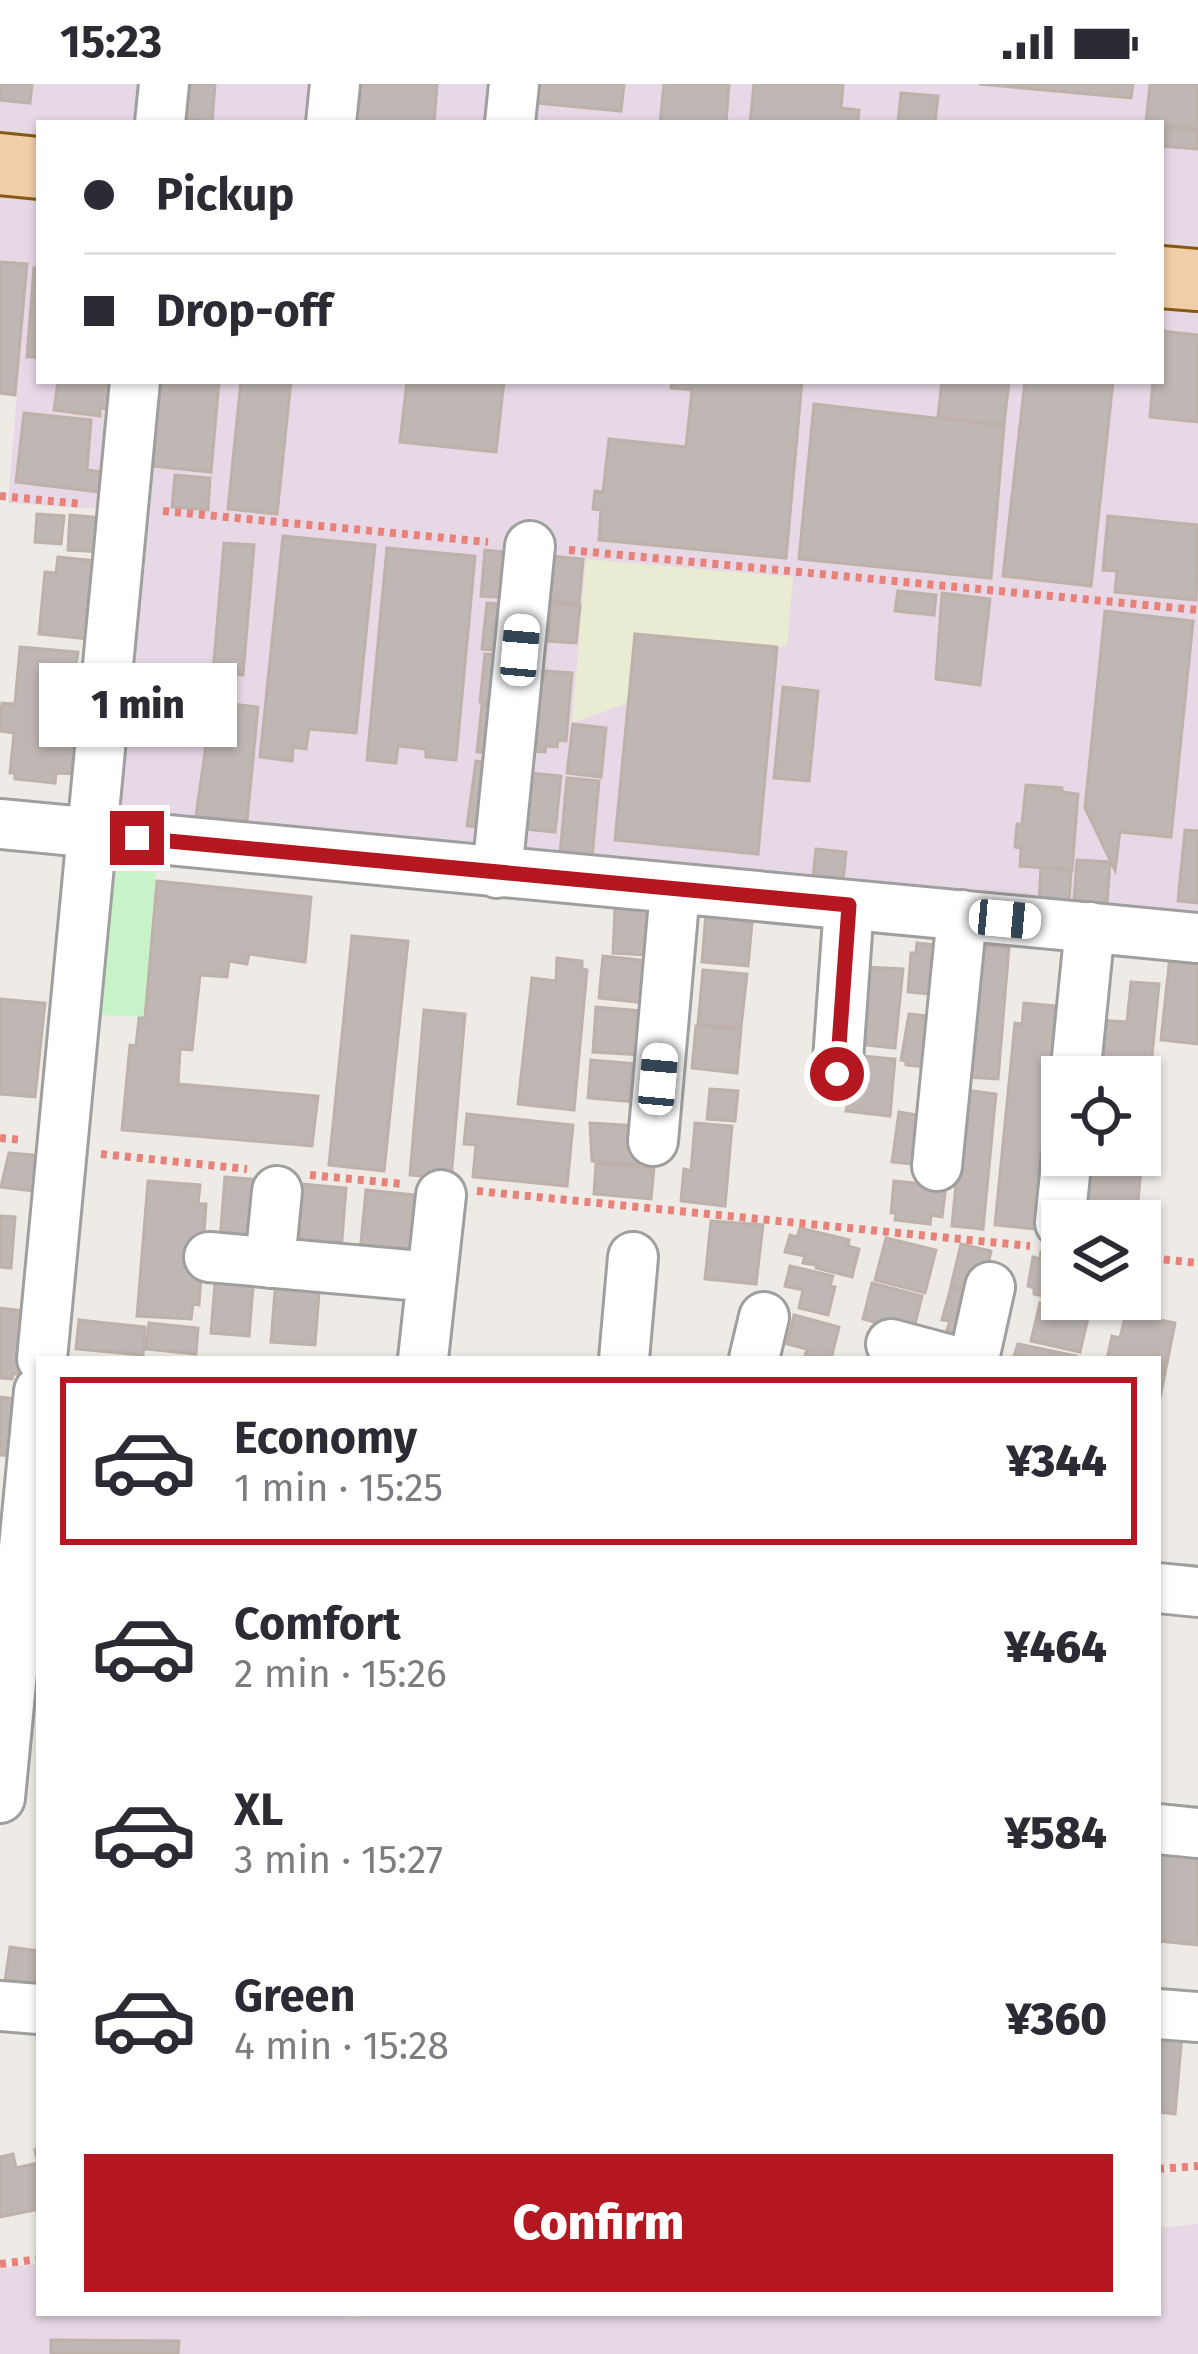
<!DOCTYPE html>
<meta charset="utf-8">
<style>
:root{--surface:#fff;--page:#f7f7f7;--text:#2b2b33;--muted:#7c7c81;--line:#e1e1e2;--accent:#b51720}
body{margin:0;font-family:"Fira Sans",sans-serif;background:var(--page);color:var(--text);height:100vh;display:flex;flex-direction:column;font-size:45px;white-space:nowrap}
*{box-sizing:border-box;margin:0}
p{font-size:39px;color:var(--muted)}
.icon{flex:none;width:66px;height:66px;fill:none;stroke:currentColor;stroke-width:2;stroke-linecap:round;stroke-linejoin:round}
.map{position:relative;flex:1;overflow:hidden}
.details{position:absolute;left:36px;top:1272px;width:1125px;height:960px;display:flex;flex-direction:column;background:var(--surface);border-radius:0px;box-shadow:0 3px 9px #0004}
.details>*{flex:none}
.banner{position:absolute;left:36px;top:36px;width:1128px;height:264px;border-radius:0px;box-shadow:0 3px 9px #0004;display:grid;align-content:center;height:264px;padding:0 48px;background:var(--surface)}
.controls{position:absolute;left:1041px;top:972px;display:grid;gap:24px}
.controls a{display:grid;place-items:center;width:120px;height:120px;border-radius:0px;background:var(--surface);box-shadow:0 3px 9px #0004;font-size:60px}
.end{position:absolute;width:54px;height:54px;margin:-27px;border:15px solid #b51720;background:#fff;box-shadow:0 0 0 6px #fff}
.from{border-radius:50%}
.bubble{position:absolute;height:84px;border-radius:0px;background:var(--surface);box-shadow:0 3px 9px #0004;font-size:39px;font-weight:800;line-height:84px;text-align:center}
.car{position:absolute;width:36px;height:72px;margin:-36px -18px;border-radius:15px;box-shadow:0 0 9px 3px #0007;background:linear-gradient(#fff 24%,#345 0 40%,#fff 0 76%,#345 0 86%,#fff 0)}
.banner b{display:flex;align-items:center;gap:42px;height:114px;font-size:45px}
.banner b+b{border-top:3px solid var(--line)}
.banner i{width:30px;height:30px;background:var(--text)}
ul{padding:21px 0 0;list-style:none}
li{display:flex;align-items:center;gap:36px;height:168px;margin:0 24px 18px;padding:0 24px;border:6px solid transparent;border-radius:0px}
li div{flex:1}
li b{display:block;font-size:45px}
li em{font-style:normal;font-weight:800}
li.current{border-color:var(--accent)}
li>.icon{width:108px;height:108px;stroke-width:1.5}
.button{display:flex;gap:24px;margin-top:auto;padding:24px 48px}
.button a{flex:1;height:138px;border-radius:0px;background:var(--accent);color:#fff;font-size:48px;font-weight:800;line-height:138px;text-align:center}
.status{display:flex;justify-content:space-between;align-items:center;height:84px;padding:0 60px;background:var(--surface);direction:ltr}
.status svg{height:33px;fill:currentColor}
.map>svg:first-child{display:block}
.industrial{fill:#e6d8e4;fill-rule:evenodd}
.farmland{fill:#eaebd3}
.park{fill:#c8f3c9}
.building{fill:#beb7b3;stroke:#beb1aa;stroke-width:3}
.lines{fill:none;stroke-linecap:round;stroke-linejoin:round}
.minor-casing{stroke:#9f9f9f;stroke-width:54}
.major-casing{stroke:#875a11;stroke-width:66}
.path{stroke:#e9817b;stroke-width:8;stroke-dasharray:6 6;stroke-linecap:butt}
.minor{stroke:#fff;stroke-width:48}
.major{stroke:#f1cda8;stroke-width:60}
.route{stroke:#b51720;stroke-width:15}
</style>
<div class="status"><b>15:23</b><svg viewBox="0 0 49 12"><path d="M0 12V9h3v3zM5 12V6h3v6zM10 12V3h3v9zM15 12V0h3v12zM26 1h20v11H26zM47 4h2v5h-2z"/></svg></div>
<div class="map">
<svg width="1198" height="2270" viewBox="0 0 1198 2270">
<rect width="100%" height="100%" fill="#eeebe6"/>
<path class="industrial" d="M0 0H1198V838L101 732 128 427 8 419 17 311 0 309ZM39 39H1161V297H39Z
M1198 2140V2270H0V2184L39 2180V2229H345L346 2234 393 2229H1158V2144Z"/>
<path class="farmland" d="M586 475 793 493 787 561 572 639Z"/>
<path class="park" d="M128 770 157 772 144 933 97 931 113 783Z"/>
<path class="building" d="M1 0H32L30 19 0 16Z
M191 0H215L212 38 180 35 183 5H190Z
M355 0H437L434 39H351Z
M538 0H624L621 27 536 19Z
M664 0H729L726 39H660Z
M754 0H843L841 24 859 26 858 37 750 39Z
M979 0H1133L1131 14Z
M1150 0H1198V45L1146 39Z
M901 9 938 12 935 39H898Z
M1161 43 1198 46V65L1161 62Z
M0 178 27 180 15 311 0 309Z
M34 184 39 185V273H27Z
M1161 247 1198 251V338L1150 333 1153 297H1161Z
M58 297H121L117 326 100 324V332L54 326Z
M159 297H219L211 388 152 382Z
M241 297H291L277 430 228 425Z
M407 297H504L496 368 400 358Z
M672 297H802L786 474 599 456 601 426 593 425 595 407 603 408 609 355 686 363 692 306 671 304Z
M942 297H1009L1004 340 938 333Z
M1025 297H1113L1091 502 1003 492Z
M814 320 1004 342 991 494 799 475Z
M24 329 91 336 87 386 111 389 108 409 16 398Z
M175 391 210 394 208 426 172 423Z
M37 430 64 432 61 460 35 458Z
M70 431 105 434 104 468 68 466Z
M1108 432 1198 441 1196 516 1115 508 1117 487 1103 486Z
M283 452 375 461 356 649 309 645 306 665 293 663 292 677 260 673Z
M224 459 254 461 243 591 213 589Z
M387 464 475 472 456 676 426 673V665L398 662 396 679 367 676Z
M485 466 513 469 509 514 481 512Z
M550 472 583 475 579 519 546 516Z
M58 473 98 477 90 555 39 550 45 488 56 489Z
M898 507 936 511 934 531 895 527Z
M942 509 990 515 980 601 936 595Z
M487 519 514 521 511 567 482 565Z
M552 519 580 522 576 559 548 557Z
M1105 527 1193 537 1171 753 1120 748 1115 786 1085 724Z
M635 550 777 563 758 770 615 756Z
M20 563 78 568 76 581 87 582 76 690 56 689 55 699 15 695V689H10L14 649 0 647V638L2 619 15 620Z
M485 570 510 572 505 620 480 618Z
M545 587 572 589 566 657 558 656 557 663 546 662 545 668 529 667 536 597Z
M783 603 818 607 809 697 774 694Z
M212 618 258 623 247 737 196 732Z
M482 621 505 623 501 670 477 668Z
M573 640 606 644 601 693 567 689Z
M476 677 499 680 493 745 467 742Z
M530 689 561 692 555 748 524 745Z
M567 694 599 697 592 774 560 771Z
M1026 701 1062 704V708L1078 710 1072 786 1020 782 1021 764 1015 763 1017 740H1022Z
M1185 746 1198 747V819L1178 817Z
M816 765 846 768 843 796 813 793Z
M1077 776 1110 778 1107 820 1074 816Z
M1041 784 1071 787 1069 818 1039 815Z
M157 797 311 813 305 878 249 870 247 880 229 877 227 893 200 891 192 966 180 965 178 1000 318 1012 312 1062 122 1046 130 961 136 962 139 934H145Z
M624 822 656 825 663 872 613 869 615 825Z
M706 829 744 832V838L752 839 748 882 702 878Z
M352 852 408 857 384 1087 329 1081Z
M917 859 946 862 941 911 908 908 911 869H916Z
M979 861 1009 863 998 995 967 993Z
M603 872 650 877 646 919 599 914Z
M1170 872 1198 875V960L1161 956Z
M557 874 582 877V885L587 886 574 1026 518 1020 532 894 556 897Z
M864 883 903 885 895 964 857 960Z
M703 886 747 890 741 943 698 940Z
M1131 898 1159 900 1136 1137H1078L1084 1071H1140V993H1092L1097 936 1127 938Z
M0 915 45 919 35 1013 0 1010Z
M1024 919 1056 922 1035 1145 995 1141 1015 939 1022 940Z
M596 923 644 927 641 971 593 968Z
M424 926 465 930 451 1095 410 1091Z
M909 930 940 933 935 984 906 981V977L901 976Z
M696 942 741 945 737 989 692 984Z
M852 971 895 975 890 1032 846 1027 856 990Z
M591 976 649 981 634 1018 588 1014Z
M710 1005 738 1007 735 1037 707 1035Z
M965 1006 996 1010 983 1145 952 1142Z
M899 1028 929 1033 923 1081 892 1078Z
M467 1030 573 1041 567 1102 473 1093 476 1061 464 1060Z
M590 1039 638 1042 642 1053 639 1081 592 1077Z
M695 1039 732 1042 725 1122 681 1117 684 1085 691 1087Z
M9 1069 46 1072 42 1108 1 1103Z
M596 1080 654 1084 651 1115 594 1110Z
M225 1093 262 1096 257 1159 220 1156Z
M148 1097 200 1101 198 1120H206L199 1221 193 1220 191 1235 137 1232Z
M894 1097 946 1102 942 1133 931 1131 930 1140 895 1136 896 1129H891Z
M302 1100 346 1104 341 1168 297 1164Z
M366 1106 416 1111 409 1173 360 1169Z
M0 1132 15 1133 11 1184 0 1183Z
M711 1137 763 1141 756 1200 705 1195Z
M800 1144 849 1156 848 1162 859 1165 852 1193 816 1184 817 1181 803 1179 805 1172 785 1168 790 1151 797 1153Z
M886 1154 936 1166 925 1209 875 1196Z
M961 1160 991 1167 981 1209 951 1202Z
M1041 1168 1062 1172V1215H1093L1091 1222 1034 1210V1204L1028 1202 1033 1173 1040 1175Z
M790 1182 833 1192 830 1202 835 1203 828 1231 799 1224 803 1206 785 1202Z
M216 1187 254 1191 249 1252 211 1249Z
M276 1194 320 1196 315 1261 271 1258Z
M872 1199 922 1212 913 1248 863 1235Z
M951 1203 980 1209 968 1255 946 1249 950 1237 942 1236Z
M1040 1219 1089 1230 1080 1268 1031 1257Z
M0 1224 32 1228 20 1290H13L12 1295 0 1294Z
M1126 1229 1175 1239 1158 1324V1275H1107L1112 1252 1120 1254Z
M794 1231 839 1243 831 1275H804L807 1265 787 1260Z
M79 1236 145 1243 143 1271 76 1265Z
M149 1239 198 1244 196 1270 146 1265Z
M1018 1260 1076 1272 1075 1275H1013Z
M0 1313 17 1315 12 1372 0 1371Z
M1158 1754 1198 1758V1861L1158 1857Z
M10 1863 39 1867V1902L5 1897Z
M1158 1948 1182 1950 1175 2030 1158 2028Z
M39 2065V2125L0 2133V2073L13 2070 16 2084 38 2079 35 2066Z
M51 2256 179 2257 178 2270H51Z"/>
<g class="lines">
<defs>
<path id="minor" d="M160 39 164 0
M331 39 335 0
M510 39 514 0
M0 740 1198 854
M497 789 530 462
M837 990 849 821
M1075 993 1090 843
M653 1057 675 806
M937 1082 962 831
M1060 1139 1067 1071
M209 1173 432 1193
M270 1179 277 1107
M891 1260 947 1275
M42 1275 135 297
M423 1275 441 1111
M624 1275 633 1173
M754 1275 764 1233
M974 1275 990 1203
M1158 1504 1198 1508
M0 1714 39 1307
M1158 1745 1198 1749
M0 1922 39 1925
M1158 1930 1198 1933"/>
<path id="major" d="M0 80 39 84
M1161 193 1198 196"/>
</defs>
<use href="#minor" class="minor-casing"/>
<use href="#major" class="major-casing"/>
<path class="path" d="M0 412 82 420
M163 427 488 458
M569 466 1198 526
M0 1054 22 1056
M101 1070 247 1085
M310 1091 403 1100
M477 1107 1030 1162
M1140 1173 1198 1179
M1158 2085 1198 2082
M0 2180 39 2175"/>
<use href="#minor" class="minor"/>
<use href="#major" class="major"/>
</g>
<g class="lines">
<path class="route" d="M137 754 849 821 837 990"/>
</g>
</svg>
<div class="controls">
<a><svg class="icon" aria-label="locate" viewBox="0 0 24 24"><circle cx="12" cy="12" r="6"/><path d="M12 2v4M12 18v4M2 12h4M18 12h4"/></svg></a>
<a><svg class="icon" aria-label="layers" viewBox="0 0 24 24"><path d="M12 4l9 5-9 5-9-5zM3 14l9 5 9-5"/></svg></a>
</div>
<i class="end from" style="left:837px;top:990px"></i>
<i class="end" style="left:137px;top:754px"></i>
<div class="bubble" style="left:39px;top:579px;width:198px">1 min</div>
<i class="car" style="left:520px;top:566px;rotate:5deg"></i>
<i class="car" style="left:1005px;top:835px;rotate:95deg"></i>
<i class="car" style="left:658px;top:995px;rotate:5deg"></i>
<div class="banner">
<b><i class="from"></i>Pickup</b>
<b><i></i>Drop-off</b>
</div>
<section class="details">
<ul>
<li class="current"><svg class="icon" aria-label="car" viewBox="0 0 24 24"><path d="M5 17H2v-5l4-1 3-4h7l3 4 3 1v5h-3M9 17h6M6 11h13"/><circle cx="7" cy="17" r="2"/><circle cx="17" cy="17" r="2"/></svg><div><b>Economy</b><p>1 min · 15:25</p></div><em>¥344</em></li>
<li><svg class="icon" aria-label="car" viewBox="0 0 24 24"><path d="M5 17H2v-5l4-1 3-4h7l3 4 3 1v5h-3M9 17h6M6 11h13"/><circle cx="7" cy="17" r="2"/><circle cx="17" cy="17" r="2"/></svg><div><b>Comfort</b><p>2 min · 15:26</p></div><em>¥464</em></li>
<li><svg class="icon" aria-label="car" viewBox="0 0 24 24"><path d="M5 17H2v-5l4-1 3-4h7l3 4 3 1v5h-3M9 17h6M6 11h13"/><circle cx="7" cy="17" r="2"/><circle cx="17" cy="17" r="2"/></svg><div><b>XL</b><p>3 min · 15:27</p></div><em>¥584</em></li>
<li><svg class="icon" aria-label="car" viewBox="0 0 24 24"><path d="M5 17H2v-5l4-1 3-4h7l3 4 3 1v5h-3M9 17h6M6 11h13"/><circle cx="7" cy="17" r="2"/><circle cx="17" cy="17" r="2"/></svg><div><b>Green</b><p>4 min · 15:28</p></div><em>¥360</em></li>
</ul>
<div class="button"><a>Confirm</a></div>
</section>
</div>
